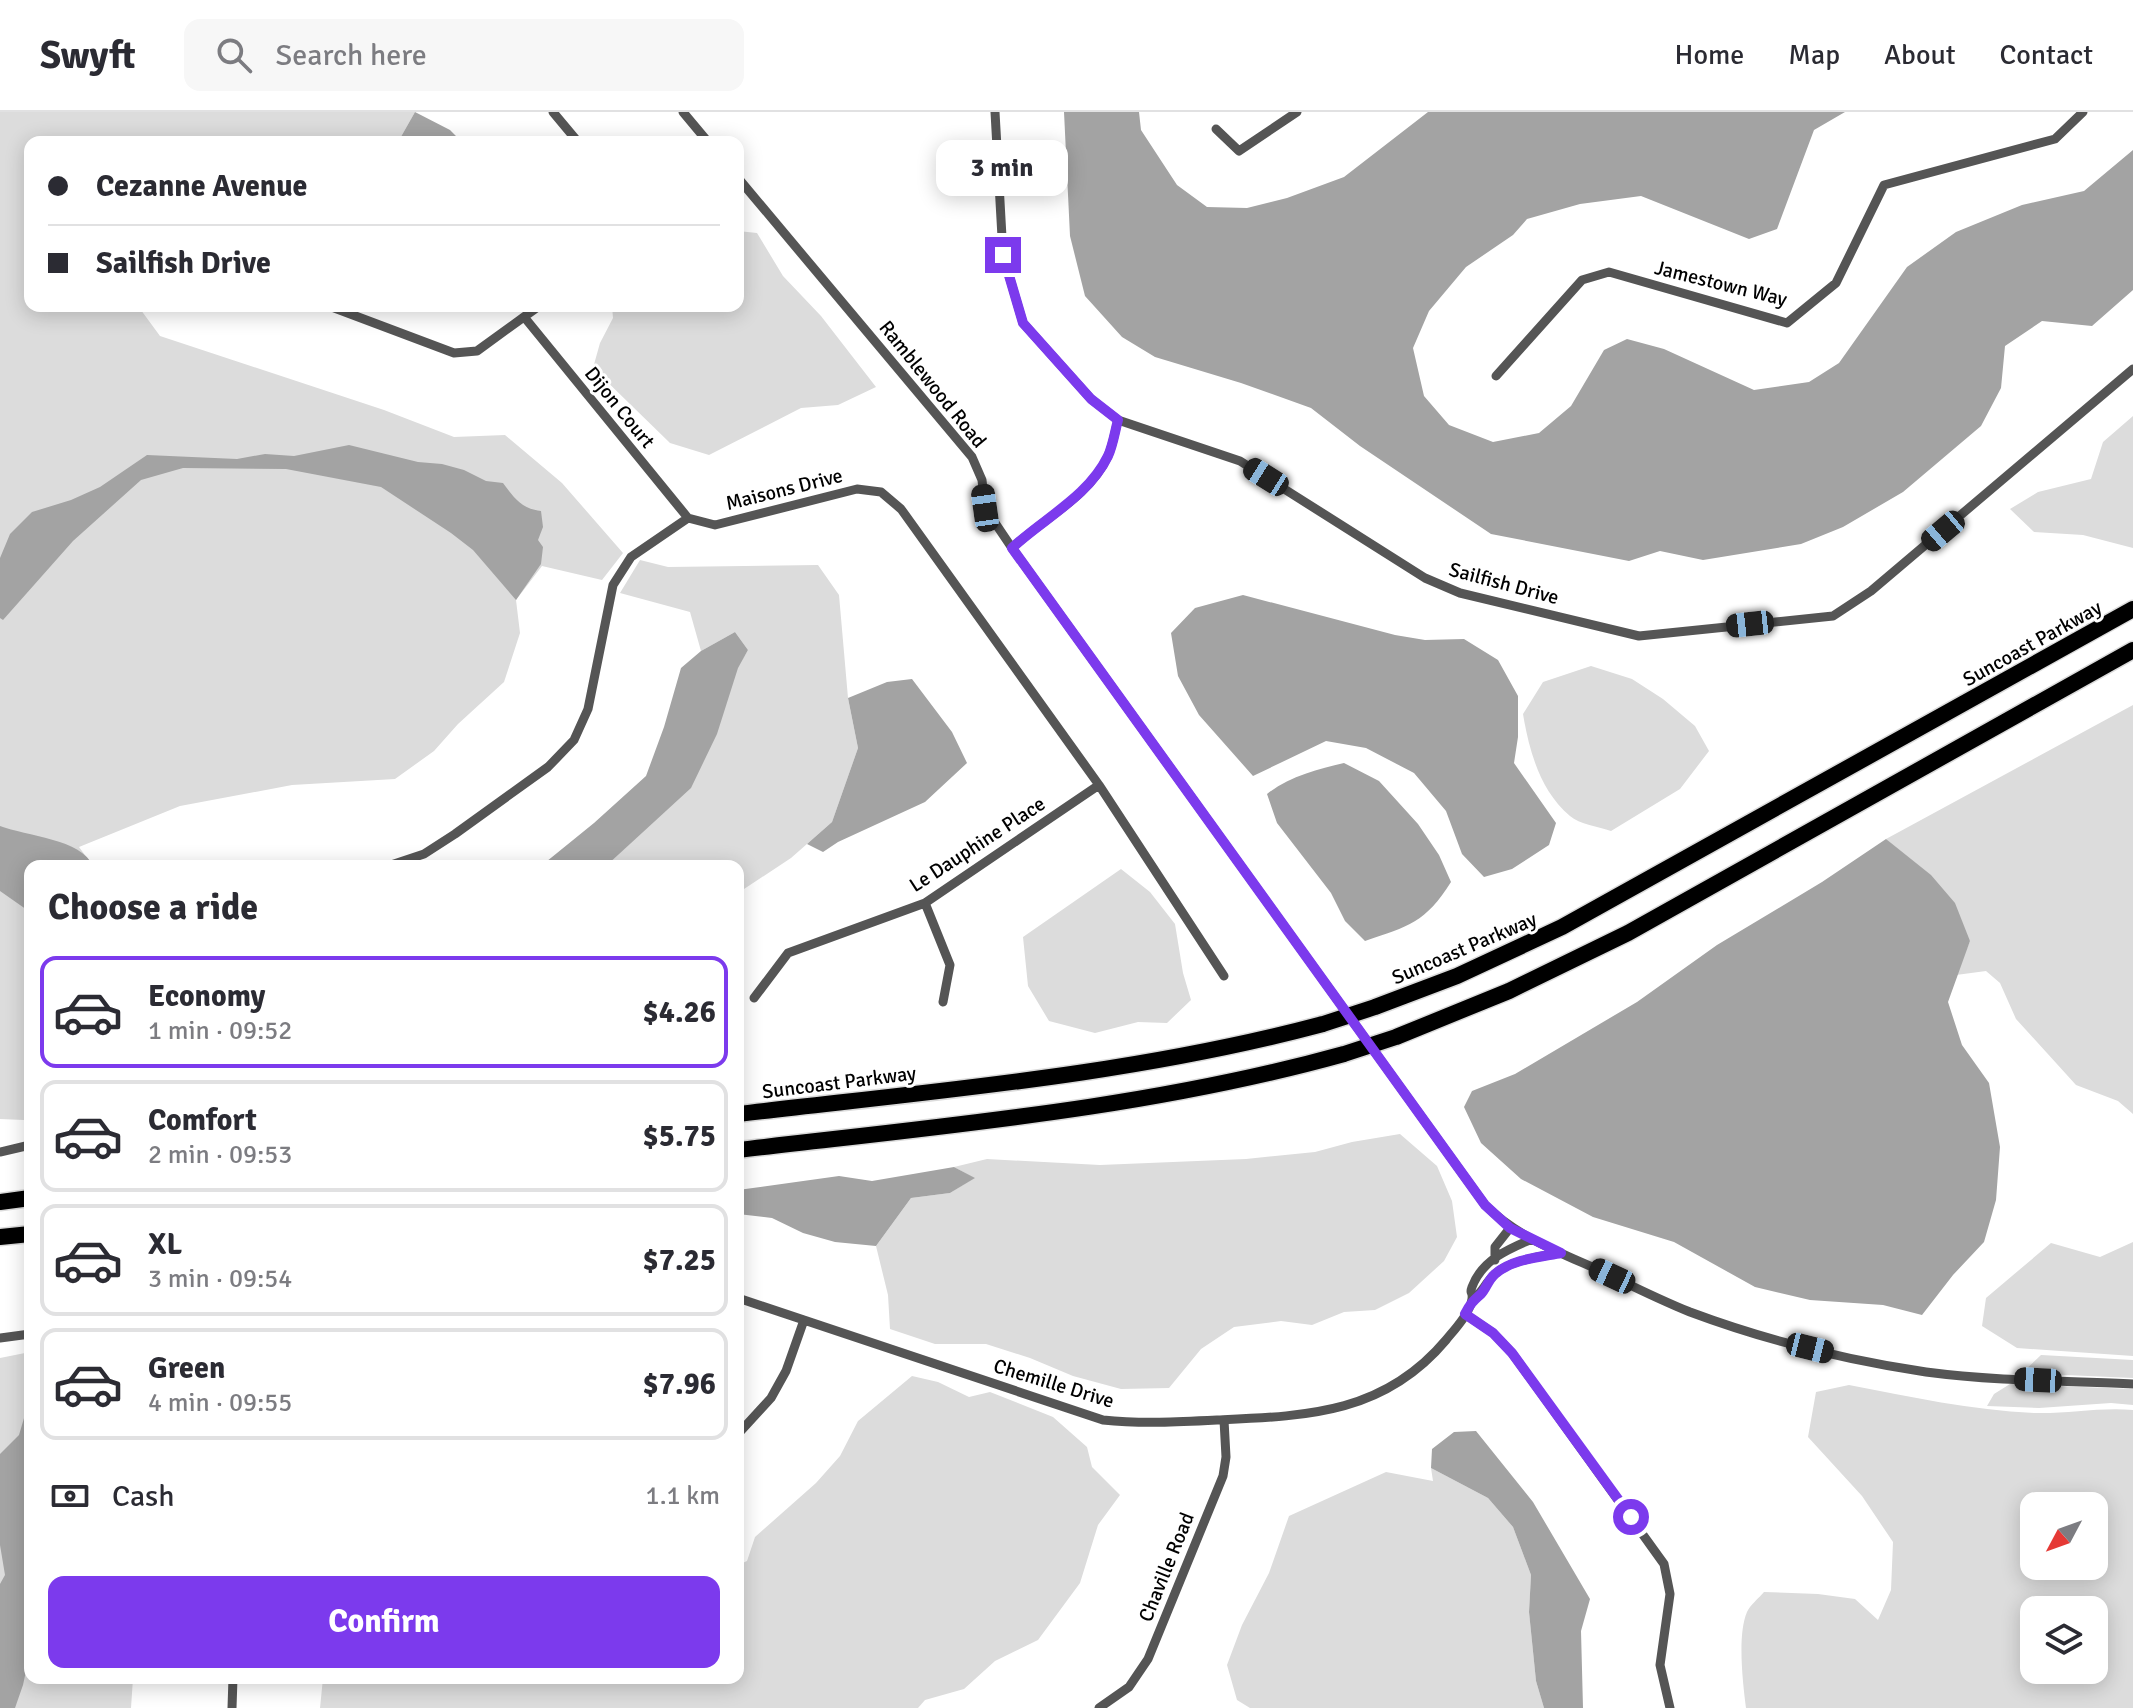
<!DOCTYPE html>
<meta charset="utf-8">
<style>
:root{--surface:#fff;--page:#f7f7f7;--text:#2b2b33;--muted:#7c7c81;--line:#e1e1e2;--accent:#7c3aed}
body{margin:0;font-family:Signika,sans-serif;background:var(--page);color:var(--text);height:100vh;display:flex;flex-direction:column;font-size:30px;white-space:nowrap}
*{box-sizing:border-box;margin:0}
p{font-size:26px;color:var(--muted)}
.icon{flex:none;width:44px;height:44px;fill:none;stroke:currentColor;stroke-width:2;stroke-linecap:round;stroke-linejoin:round}
.map{position:relative;flex:1;overflow:hidden}
.drawer{position:absolute;left:24px;top:748px;width:720px;height:824px;display:flex;flex-direction:column;background:var(--surface);border-radius:16px;box-shadow:0 4px 20px #0003}
.drawer>*{flex:none}
.top-card{position:absolute;left:24px;top:24px;width:720px;height:176px;border-radius:16px;box-shadow:0 4px 20px #0003;display:grid;align-content:center;height:176px;padding:0 24px;background:var(--surface)}
.needle{width:52px;rotate:229deg}
.fabs{position:absolute;left:2020px;top:1380px;display:grid;gap:16px}
.fabs a{display:grid;place-items:center;width:88px;height:88px;border-radius:16px;background:var(--surface);box-shadow:0 4px 20px #0003;font-size:40px}
.end{position:absolute;width:36px;height:36px;margin:-18px;border:10px solid #7c3aed;background:#fff;box-shadow:0 0 0 4px #fff}
.from{border-radius:50%}
.bubble{position:absolute;height:56px;border-radius:16px;background:var(--surface);box-shadow:0 4px 20px #0003;font-size:26px;font-weight:700;line-height:56px;text-align:center}
.car{position:absolute;width:24px;height:48px;margin:-24px -12px;border-radius:10px;box-shadow:0 0 6px 2px #0007;background:linear-gradient(#222 24%,#8ab4d8 0 40%,#222 0 76%,#8ab4d8 0 86%,#222 0)}
.top-card b{display:flex;align-items:center;gap:28px;height:76px;font-size:30px}
.top-card b+b{border-top:2px solid var(--line)}
.top-card i{width:20px;height:20px;background:var(--text)}
ul{padding:0;list-style:none}
li{display:flex;align-items:center;gap:24px;height:112px;margin:0 16px 12px;padding:0 8px;border:4px solid var(--line);border-radius:16px}
li div{flex:1}
li b{display:block;font-size:30px}
li em{font-style:normal;font-weight:700}
li.active{border-color:var(--accent)}
li>.icon{width:72px;height:72px;stroke-width:1.5}
h2{padding:0 24px;font-size:36px;line-height:96px}
.pay{display:flex;align-items:center;gap:20px;height:88px;padding:0 24px;font-size:30px}
.pay p{margin-inline-start:auto}
.cta{display:flex;gap:16px;margin-top:auto;padding:16px 24px}
.cta a{flex:1;height:92px;border-radius:16px;background:var(--accent);color:#fff;font-size:32px;font-weight:700;line-height:92px;text-align:center}
header{display:flex;align-items:center;gap:48px;box-sizing:border-box;height:112px;padding:0 40px;background:var(--surface);border-bottom:2px solid var(--line)}
header strong{font-size:38px}
nav{display:flex;gap:44px;margin-inline-start:auto;font-size:28px}
.search{width:560px;height:72px;background:var(--page);display:flex;align-items:center;gap:20px;box-sizing:border-box;padding:0 28px;border-radius:16px;color:var(--muted);font-size:30px}
.map>svg:first-child{display:block}
.green{fill:#dcdcdc;fill-rule:evenodd}
.water{fill:#a3a3a3}
.lines{fill:none;stroke-linecap:round;stroke-linejoin:round}
.motorway-casing{stroke:#dbdbdb;stroke-width:19}
.minor{stroke:#555;stroke-width:9}
.motorway{stroke:#000;stroke-width:16}
.motorway-bridge-casing{stroke:#dbdbdb;stroke-width:19;stroke-linecap:butt}
.motorway-bridge{stroke:#000;stroke-width:16}
.route{stroke:#7c3aed;stroke-width:10}
.labels{text-anchor:middle;stroke-width:6;stroke-linejoin:round;paint-order:stroke}
.street-label{font-size:20px;fill:#000;stroke:#fff}
</style>
<header>
<strong>Swyft</strong>
<div class="search"><svg class="icon" aria-label="search" viewBox="0 0 24 24"><circle cx="10" cy="10" r="6"/><path d="M15 15l6 6"/></svg>Search here</div>
<nav><a>Home</a><a>Map</a><a>About</a><a>Contact</a></nav>
</header>
<div class="map">
<svg width="2133" height="1596" viewBox="0 0 2133 1596">
<rect width="100%" height="100%" fill="#fff"/>
<path class="green" d="M0 0H415L398 30H30V194H138L160 224 384 298 454 325 505 323 562 371 623 441 602 468 542 454 516 488 520 521 504 570 458 612 434 639 395 667 292 673 180 694 79 735 93 754H30V1012L24 1008 0 1007Z
M738 119 757 121 783 164 821 204 876 275 838 293 801 296 709 343 670 331 593 256 600 231 613 206 612 194H738Z
M2133 304V436L2083 423 2034 420 2010 397 2038 380 2091 367 2103 330Z
M640 448 668 455 818 453 839 483 848 586 858 636 832 710 791 746 738 781V754H606L631 730 748 538 735 520 701 539 690 500 620 481Z
M1591 554 1632 567 1663 587 1695 614 1709 639 1680 677 1611 719C1599 715 1579 712 1570 704 1540 679 1529 638 1523 602L1543 570Z
M2133 593V1002L2118 989 2076 973 2016 907 2000 871 1986 859 1956 863 1970 829 1886 727Z
M1121 757 1150 780 1175 812 1183 861 1191 888 1167 911 1138 910 1095 921 1049 909 1028 874 1023 825Z
M1400 1022 1437 1054 1452 1089 1457 1125 1444 1149 1409 1181 1375 1198 1344 1200 1312 1213 1281 1209 1234 1215 1201 1237 1169 1276 1121 1277 1073 1264 1030 1246 986 1232H935L890 1217 888 1183 876 1134 911 1086 950 1081 974 1066 954 1055 987 1047 1100 1053 1246 1047 1315 1040 1352 1030Z
M2133 1130V1244L2017 1236 1982 1214 1986 1186 2051 1131 2100 1145Z
M30 1240V1566H133L131 1596H0V1246Z
M2041 1243 2133 1248V1266L2022 1261Z
M912 1264 938 1270 969 1285 990 1280 1053 1305 1087 1335 1092 1355 1120 1383 1098 1413 1080 1471 1038 1528 995 1549 964 1577 925 1588 918 1596H320L323 1566H738V1453L747 1449 755 1425 816 1371 840 1344 858 1309Z
M2010 1272 2133 1277V1293L2111 1291 2039 1296 1987 1294 1994 1282Z
M1849 1273C1911 1285 1971 1298 2034 1301 2067 1302 2100 1295 2133 1298V1596H1746C1743 1572 1737 1523 1747 1500 1750 1493 1759 1486 1764 1480L1818 1482 1855 1487 1878 1508 1891 1478 1893 1430 1862 1384 1808 1325 1816 1280ZM2034 1394H2094V1454H2034ZM2034 1498H2094V1558H2034Z
M1431 1356 1488 1386 1513 1415 1531 1463 1529 1500 1536 1569 1544 1596H1250L1237 1588 1227 1553 1242 1513 1269 1461 1289 1404 1386 1360 1433 1369Z"/>
<path class="water" d="M415 0 450 18 462 30H398Z
M1064 0H1139L1141 18 1177 73 1207 95 1247 96 1287 86 1344 65 1428 0H1845L1814 18 1777 117 1749 127 1641 84 1580 92 1527 107 1513 123 1466 155 1429 199 1413 236 1424 284 1449 313 1493 330 1539 321 1571 294 1604 238 1627 227 1664 237 1754 278 1809 270 1839 251 1907 155 1956 120 2022 93 2084 79 2133 38V178L2092 214 2042 209 2005 234 2001 276 1981 314 1903 380 1843 415 1801 432 1703 448 1660 439 1629 449 1491 422 1360 334 1311 296 1241 271 1155 245 1122 225 1085 184 1070 124Z
M349 333 418 350 442 352 464 358 486 369 503 371C514 386 522 397 541 399L543 415 538 428 543 435 541 452 516 488 473 438 451 421 381 375 286 357 183 356 141 368 73 429 3 508 0 506V446L10 422 32 400 71 388 100 375 147 343 237 347 265 342 294 344Z
M1243 483 1395 523 1425 528 1464 527 1498 548 1518 584V625L1514 651 1556 711 1549 733 1512 757 1484 765 1462 742 1446 699 1414 661 1366 636 1326 629 1253 664 1199 603 1178 564 1171 521 1195 496Z
M735 520 748 538 738 556 717 622 691 676 606 754H541L594 711 646 664 664 615 681 556 701 539Z
M912 567 952 620 967 651 925 690 838 730 823 740 807 732 832 710 858 636 848 586 887 570Z
M1344 651 1379 669 1418 712 1439 743 1451 770C1425 811 1409 814 1365 829L1345 809 1331 781 1277 711 1267 682C1288 665 1318 657 1344 651Z
M0 714C26 724 82 727 93 754H30V800L0 779Z
M1886 727 1931 763 1955 791 1970 829 1948 890 1962 933 1989 971 2000 1035 1996 1088 1984 1130 1953 1163 1922 1203 1883 1193 1810 1188 1755 1175 1674 1130 1593 1105 1521 1067 1481 1031 1464 995 1472 979 1515 962 1637 890 1717 833 1822 770Z
M954 1055 975 1066 950 1081 911 1086 876 1134 835 1130 803 1121 772 1106 738 1102V1078L839 1064 872 1069Z
M30 1294V1540L23 1573 15 1596H0V1472L5 1463 0 1433V1342L19 1323 27 1296Z
M1476 1319 1533 1390 1590 1487 1581 1519 1583 1596H1544L1536 1569 1529 1500 1531 1463 1513 1415 1488 1386 1431 1356 1432 1337 1454 1320Z"/>
<g class="lines">
<defs>
<path id="motorway" d="M1375 895 1457 864 1562 815 2133 497
M1396 925 1509 879 1628 821 2133 538
M738 1002C934 979 1132 963 1323 912
M738 1038C941 1014 1146 997 1344 942
M0 1090 30 1086
M0 1125 30 1122"/>
</defs>
<use href="#motorway" class="motorway-casing"/>
<path class="minor" d="M553 0 578 30
M683 0 708 30
M995 0 1003 143 1023 211 1091 287 1118 308 1240 349 1425 466 1460 481 1639 524 1833 504 1871 479 2133 257
M1216 17 1239 39 1297 0
M738 66 972 345 982 368 985 396 1012 436 1485 1093C1517 1125 1561 1141 1601 1159 1630 1173 1660 1188 1690 1200 1765 1228 1846 1248 1926 1260 1994 1269 2064 1269 2133 1272
M329 194 454 241 477 239 539 194
M525 206 688 406
M1496 264 1582 168 1609 160 1787 211 1836 171 1884 73 2055 27 2083 0
M1012 436C1044 406 1089 385 1108 344 1113 333 1115 319 1118 308
M388 754 424 742 455 722 548 655 574 628 588 597 613 473 631 445 688 406 715 413 857 377 881 380 901 397 1099 673 1224 864
M925 791 950 853 943 890
M754 886 788 841 925 791 1099 673
M0 1040 30 1033
M1495 1148V1135L1510 1116
M738 1186 1103 1308C1141 1312 1179 1310 1218 1308 1307 1304 1384 1302 1446 1228 1455 1217 1470 1201 1472 1187 1473 1178 1469 1183 1472 1175 1482 1148 1508 1137 1532 1127
M1472 1188C1482 1181 1484 1173 1493 1164 1508 1148 1539 1145 1560 1141
M1465 1202 1493 1221 1512 1241 1664 1452 1670 1482 1660 1553 1670 1596
M0 1226 30 1222
M738 1322 771 1286 786 1259 804 1208
M232 1596 233 1566
M1099 1596 1129 1575 1148 1547 1223 1364 1226 1345 1224 1308"/>
<use href="#motorway" class="motorway"/>
<defs>
<path id="motorway-bridge" d="M1323 912 1375 895
M1344 942 1396 925"/>
</defs>
<use href="#motorway-bridge" class="motorway-bridge-casing"/>
<use href="#motorway-bridge" class="motorway-bridge"/>
</g>
<g class="lines">
<path class="route" d="M1003 143 1023 211 1091 287 1118 308C1115 319 1113 333 1108 344 1088 385 1044 406 1012 436L1485 1093 1510 1116 1561 1141C1540 1145 1512 1147 1495 1162 1488 1168 1486 1177 1481 1182 1473 1189 1470 1192 1465 1202L1493 1221 1512 1241 1631 1405"/>
</g>
<g class="labels">
<g class="street-label">
<text transform="translate(1721 171) rotate(14)" y="7">Jamestown Way</text>
<text transform="translate(933 272) rotate(51)" y="7">Ramblewood Road</text>
<text transform="translate(620 295) rotate(51)" y="7">Dijon Court</text>
<text transform="translate(784 377) rotate(-14)" y="7">Maisons Drive</text>
<text transform="translate(1504 471) rotate(15)" y="7">Sailfish Drive</text>
<text transform="translate(2032 531) rotate(-29)" y="7">Suncoast Parkway</text>
<text transform="translate(977 732) rotate(-33)" y="7">Le Dauphine Place</text>
<text transform="translate(1464 836) rotate(-23)" y="7">Suncoast Parkway</text>
<text transform="translate(839 970) rotate(-7)" y="7">Suncoast Parkway</text>
<text transform="translate(1054 1271) rotate(17)" y="7">Chemille Drive</text>
<text transform="translate(1166 1455) rotate(-68)" y="7">Chaville Road</text>
</g>
</g>
</svg>
<div class="fabs">
<a><svg class="needle" viewBox="-14 -14 28 28"><path d="M0-13l5 13h-10z" fill="#e53935"/><path d="M0 13l5-13h-10z" fill="#7c7c81"/></svg></a>
<a><svg class="icon" aria-label="layers" viewBox="0 0 24 24"><path d="M12 4l9 5-9 5-9-5zM3 14l9 5 9-5"/></svg></a>
</div>
<i class="end from" style="left:1631px;top:1405px"></i>
<i class="end" style="left:1003px;top:143px"></i>
<div class="bubble" style="left:936px;top:28px;width:132px">3 min</div>
<i class="car" style="left:1266px;top:365px;rotate:302deg"></i>
<i class="car" style="left:985px;top:396px;rotate:352deg"></i>
<i class="car" style="left:1943px;top:419px;rotate:230deg"></i>
<i class="car" style="left:1750px;top:512px;rotate:264deg"></i>
<i class="car" style="left:1612px;top:1164px;rotate:295deg"></i>
<i class="car" style="left:1810px;top:1236px;rotate:104deg"></i>
<i class="car" style="left:2038px;top:1268px;rotate:273deg"></i>
<div class="top-card">
<b><i class="from"></i>Cezanne Avenue</b>
<b><i></i>Sailfish Drive</b>
</div>
<section class="drawer">
<h2>Choose a ride</h2>
<ul>
<li class="active"><svg class="icon" aria-label="car" viewBox="0 0 24 24"><path d="M5 17H2v-5l4-1 3-4h7l3 4 3 1v5h-3M9 17h6M6 11h13"/><circle cx="7" cy="17" r="2"/><circle cx="17" cy="17" r="2"/></svg><div><b>Economy</b><p>1 min · 09:52</p></div><em>$4.26</em></li>
<li><svg class="icon" aria-label="car" viewBox="0 0 24 24"><path d="M5 17H2v-5l4-1 3-4h7l3 4 3 1v5h-3M9 17h6M6 11h13"/><circle cx="7" cy="17" r="2"/><circle cx="17" cy="17" r="2"/></svg><div><b>Comfort</b><p>2 min · 09:53</p></div><em>$5.75</em></li>
<li><svg class="icon" aria-label="car" viewBox="0 0 24 24"><path d="M5 17H2v-5l4-1 3-4h7l3 4 3 1v5h-3M9 17h6M6 11h13"/><circle cx="7" cy="17" r="2"/><circle cx="17" cy="17" r="2"/></svg><div><b>XL</b><p>3 min · 09:54</p></div><em>$7.25</em></li>
<li><svg class="icon" aria-label="car" viewBox="0 0 24 24"><path d="M5 17H2v-5l4-1 3-4h7l3 4 3 1v5h-3M9 17h6M6 11h13"/><circle cx="7" cy="17" r="2"/><circle cx="17" cy="17" r="2"/></svg><div><b>Green</b><p>4 min · 09:55</p></div><em>$7.96</em></li>
</ul>
<div class="pay"><svg class="icon" aria-label="cash" viewBox="0 0 24 24"><path d="M3 7h18v10H3z"/><circle cx="12" cy="12" r="2"/></svg>Cash<p>1.1 km</p></div>
<div class="cta"><a>Confirm</a></div>
</section>
</div>
